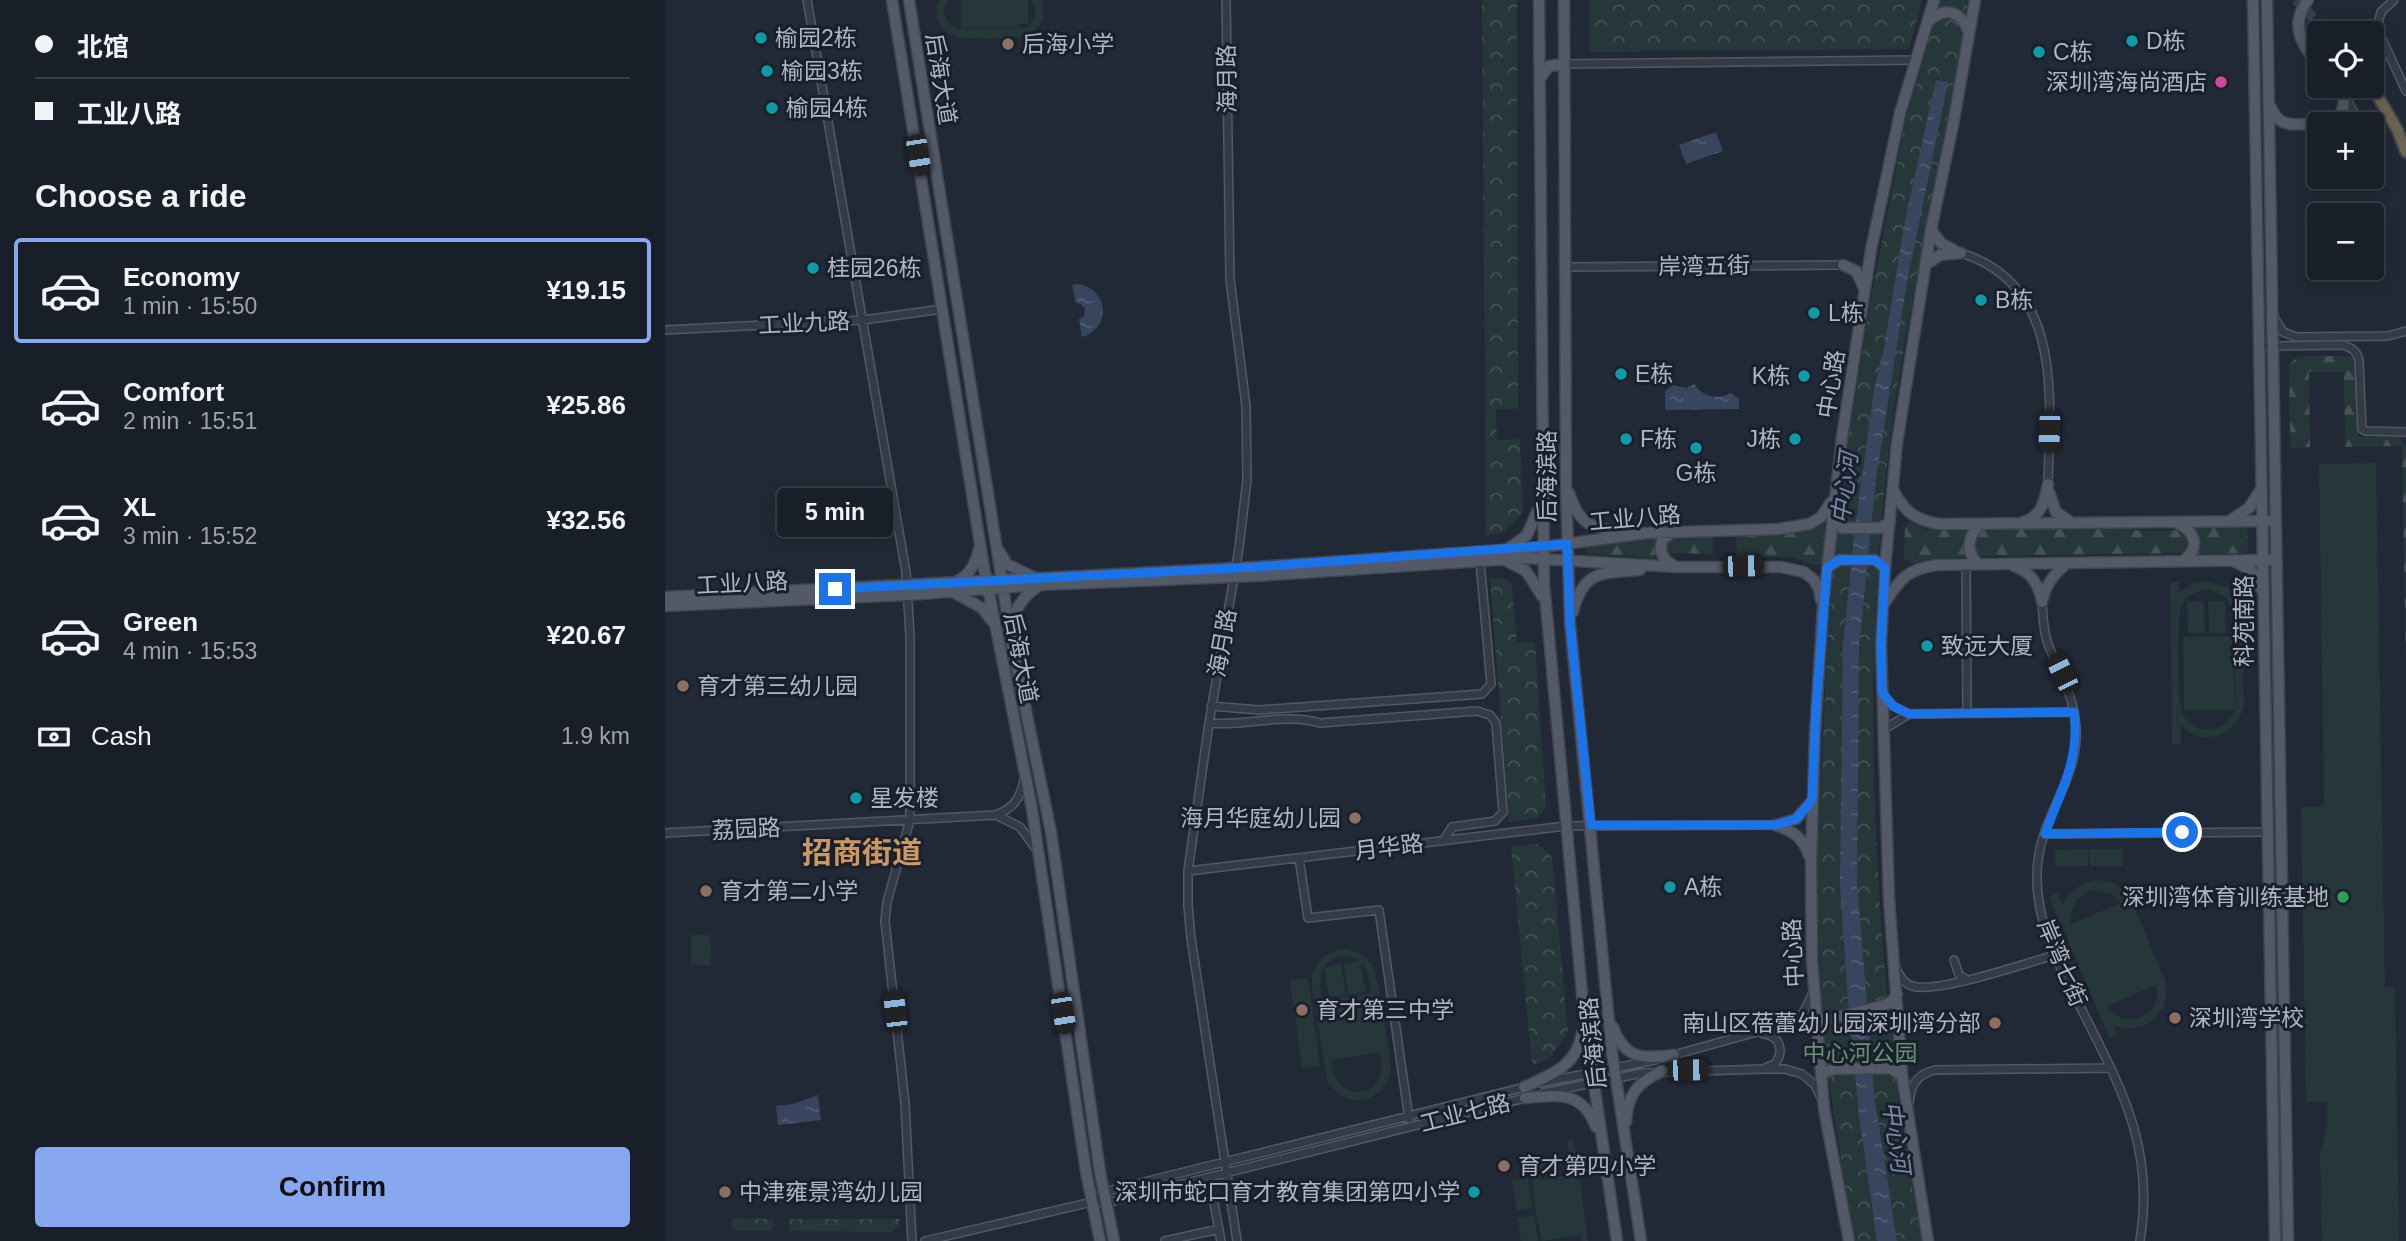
<!DOCTYPE html>
<meta charset="utf-8">
<style>
:root{--surface:#191f28;--page:#262c34;--text:#f1f3f6;--muted:#9fa2a8;--line:#373d45;--accent:#87a8f0}
body{margin:0;font-family:Helvetica,"Noto Sans SC",sans-serif;background:var(--page);color:var(--text);height:100vh;display:flex;flex-direction:column;font-size:26px;white-space:nowrap}
*{box-sizing:border-box;margin:0}
p{font-size:23px;color:var(--muted)}
.icon{flex:none;width:38px;height:38px;fill:none;stroke:currentColor;stroke-width:2;stroke-linecap:round;stroke-linejoin:round}
.map{position:relative;flex:1;overflow:hidden}
.sheet{display:flex;flex-direction:column;background:var(--surface);width:665px}
.sheet>*{flex:none}
.guide{display:grid;align-content:center;height:154px;padding:0 35px;background:var(--surface)}
.fabs{position:absolute;left:1642px;top:21px;display:grid;gap:14px}
.fabs a{display:grid;place-items:center;width:77px;height:77px;border-radius:7px;background:var(--surface);box-shadow:0 4px 18px #0003,0 0 0 2px var(--line);font-size:35px}
.end{position:absolute;width:32px;height:32px;margin:-16px;border:9px solid #1a73e8;background:#fff;box-shadow:0 0 0 4px #fff}
.from{border-radius:50%}
.bubble{position:absolute;height:49px;border-radius:7px;background:var(--surface);box-shadow:0 4px 18px #0003,0 0 0 2px var(--line);font-size:23px;font-weight:600;line-height:49px;text-align:center}
.car{position:absolute;width:21px;height:42px;margin:-21px -10px;border-radius:9px;box-shadow:0 0 5px 2px #0007;background:linear-gradient(#222 24%,#8ab4d8 0 40%,#222 0 76%,#8ab4d8 0 86%,#222 0)}
.guide b{display:flex;align-items:center;gap:24px;height:66px;font-size:26px}
.guide b+b{border-top:2px solid var(--line)}
.guide i{width:18px;height:18px;background:var(--text)}
ul{padding:0;list-style:none}
li{display:flex;align-items:center;gap:21px;height:105px;margin:0 14px 10px;padding:0 21px;border:4px solid transparent;border-radius:7px}
li div{flex:1}
li b{display:block;font-size:26px}
li em{font-style:normal;font-weight:600}
li.selected{border-color:var(--accent)}
li>.icon{width:63px;height:63px;stroke-width:1.5}
h2{padding:0 35px;font-size:32px;line-height:84px}
.pay{display:flex;align-items:center;gap:18px;height:77px;padding:0 35px;font-size:26px}
.pay p{margin-inline-start:auto}
.cta{display:flex;gap:14px;margin-top:auto;padding:14px 35px}
.cta a{flex:1;height:80px;border-radius:7px;background:var(--accent);color:#111;font-size:28px;font-weight:600;line-height:80px;text-align:center}
main{display:flex;flex:1;min-height:0}
.map>svg:first-child{display:block}
.forest{fill:url(#forest-firs)}
.park{fill:url(#park-crowns)}
.pitch{fill:#263739;fill-rule:evenodd}
.water{fill:url(#water-ripples)}
.lines{fill:none;stroke-linecap:round;stroke-linejoin:round}
.highway-tunnel{stroke:#363e4b;stroke-width:10;stroke-dasharray:10 5;stroke-linecap:butt}
.minor-casing{stroke:#525864;stroke-width:10}
.major-casing{stroke:#3e4450;stroke-width:13}
.highway-casing{stroke:#3f4551;stroke-width:14}
.minor{stroke:#353b46;stroke-width:7}
.major{stroke:#535966;stroke-width:10}
.highway{stroke:#6c6452;stroke-width:10}
.route{stroke:#1a73e8;stroke-width:9}
.culture-dot{fill:#0f9aa8;stroke:#1a202b;stroke-width:2.5}
.education-dot{fill:#8d6e63;stroke:#1a202b;stroke-width:2.5}
.hotel-dot{fill:#d1479c;stroke:#1a202b;stroke-width:2.5}
.leisure-dot{fill:#2e9e5b;stroke:#1a202b;stroke-width:2.5}
.labels{text-anchor:middle;stroke-width:6;stroke-linejoin:round;paint-order:stroke}
.poi-label{font-size:23px;fill:#afb5c3;stroke:#1a202b;text-anchor:start}
.street-label{font-size:23px;fill:#afb5c3;stroke:#1a202b}
.park-label{font-size:23px;fill:#689275;stroke:#1a202b}
.water-label{font-size:24px;font-style:italic;fill:#798aaa;stroke:#1a202b}
.district-label{font-size:30px;font-weight:bold;fill:#cb9762;stroke:#1a202b}
</style>
<main>
<section class="sheet">
<div class="guide">
<b><i class="from"></i>北馆</b>
<b><i></i>工业八路</b>
</div>
<h2>Choose a ride</h2>
<ul>
<li class="selected"><svg class="icon" aria-label="car" viewBox="0 0 24 24"><path d="M5 17H2v-5l4-1 3-4h7l3 4 3 1v5h-3M9 17h6M6 11h13"/><circle cx="7" cy="17" r="2"/><circle cx="17" cy="17" r="2"/></svg><div><b>Economy</b><p>1 min · 15:50</p></div><em>¥19.15</em></li>
<li><svg class="icon" aria-label="car" viewBox="0 0 24 24"><path d="M5 17H2v-5l4-1 3-4h7l3 4 3 1v5h-3M9 17h6M6 11h13"/><circle cx="7" cy="17" r="2"/><circle cx="17" cy="17" r="2"/></svg><div><b>Comfort</b><p>2 min · 15:51</p></div><em>¥25.86</em></li>
<li><svg class="icon" aria-label="car" viewBox="0 0 24 24"><path d="M5 17H2v-5l4-1 3-4h7l3 4 3 1v5h-3M9 17h6M6 11h13"/><circle cx="7" cy="17" r="2"/><circle cx="17" cy="17" r="2"/></svg><div><b>XL</b><p>3 min · 15:52</p></div><em>¥32.56</em></li>
<li><svg class="icon" aria-label="car" viewBox="0 0 24 24"><path d="M5 17H2v-5l4-1 3-4h7l3 4 3 1v5h-3M9 17h6M6 11h13"/><circle cx="7" cy="17" r="2"/><circle cx="17" cy="17" r="2"/></svg><div><b>Green</b><p>4 min · 15:53</p></div><em>¥20.67</em></li>
</ul>
<div class="pay"><svg class="icon" aria-label="cash" viewBox="0 0 24 24"><path d="M3 7h18v10H3z"/><circle cx="12" cy="12" r="2"/></svg>Cash<p>1.9 km</p></div>
<div class="cta"><a>Confirm</a></div>
</section>
<div class="map">
<svg width="1741" height="1241" viewBox="0 0 1741 1241">
<defs>
<pattern id="forest-firs" width="22" height="20" patternUnits="userSpaceOnUse" patternTransform="scale(1.75)"><rect width="22" height="20" fill="#263739"/><path d="M5 1l3.5 6h-7zM16 11l3.5 6h-7z" fill="#435254"/></pattern>
<pattern id="park-crowns" width="20" height="18" patternUnits="userSpaceOnUse" patternTransform="scale(1.75)"><rect width="20" height="18" fill="#263739"/><path d="M2 6a3 3 0 1 1 6 0M12 15a3 3 0 1 1 6 0" fill="none" stroke="#435254"/></pattern>
<pattern id="water-ripples" width="26" height="14" patternUnits="userSpaceOnUse" patternTransform="scale(1.75)"><rect width="26" height="14" fill="#38455e"/><path d="M2 4q2-2 4 0t4 0M15 11q2-2 4 0t4 0" fill="none" stroke="#525e73"/></pattern>
</defs>
<rect width="100%" height="100%" fill="#212936"/>
<path class="forest" d="M1634 356H1686L1692 363 1693 437H1735L1741 447V676L1737 446 1680 447 1679 372H1644L1645 447 1625 448 1624 364Z
M1158 522 1161 525 1157 564 1149 565 1126 557H1072L1071 534 1139 532Z
M1244 522 1263 530H1303L1299 542 1302 557 1274 558 1248 564 1239 559 1240 527Z
M1582 525 1583 550 1578 553 1530 554C1534 542 1533 535 1525 526Z
M1452 527 1477 531 1519 530 1527 544 1521 553 1312 556C1308 545 1310 540 1315 530Z
M1048 536V554L1001 553 999 544 1004 538Z
M993 537 990 546 996 559 921 553V546Z"/>
<path class="park" d="M817 0H852L853 409H831L832 440 855 439 858 512 839 533 821 535Z
M925 0H1257L1244 49 925 52Z
M1276 0H1303C1279 155 1240 308 1222 465 1198 676 1208 894 1234 1105 1240 1150 1249 1196 1257 1241H1191L1180 1185 1161 1061 1154 962 1152 863 1164 610 1183 442 1207 293 1241 117Z
M825 578H840L847 585 852 642H870L881 807 873 818 844 822Z
M873 844 887 857 903 1032 884 1059 867 1065 846 846Z
M67 1218 108 1219 107 1231H67Z
M124 1219H235L234 1226 227 1232 124 1231Z"/>
<path class="pitch" d="M274 0H283C275 13 281 25 295 29L360 28C371 21 373 11 367 0H376C392 48 322 37 295 38 276 34 267 18 274 0Z
M296 0H363V24H353V27L296 28Z
M1711 463 1720 987H1730L1734 1241H1657L1655 1155 1662 1127V1102H1641L1636 807H1659L1654 464Z
M1541 581 1562 587 1576 605 1579 705C1573 734 1538 750 1516 725V744H1507L1505 582H1514V593L1526 584ZM1543 589 1561 597 1568 610 1571 705 1570 707 1568 636 1518 637 1519 710H1570C1566 720 1558 728 1546 729 1534 731 1523 724 1518 714 1511 701 1514 634 1514 615 1517 599 1527 591 1543 589Z
M1522 601H1539L1540 633H1523Z
M1543 601H1560L1561 633H1544Z
M1423 849V866L1390 867V850Z
M1424 849H1457V866H1425Z
M1434 880 1451 884 1464 895 1500 980C1508 1011 1480 1038 1449 1025L1453 1035 1445 1039 1384 897 1392 893 1398 905C1406 890 1416 882 1434 880ZM1429 890 1447 894 1456 903 1406 924C1404 907 1412 895 1429 890ZM1491 985C1500 1015 1460 1033 1442 1006Z
M26 935H45L46 965H26Z
M680 949 697 954 708 966C713 981 727 1061 725 1074 722 1089 708 1100 693 1100 680 1100 669 1092 662 1081L647 985C647 963 659 952 680 949ZM677 956 686 957 695 961 679 964 683 995 700 992 696 962 701 969 707 993 657 1000C653 980 654 961 677 956ZM715 1052C727 1100 669 1107 666 1060Z
M676 964 681 995 664 997 659 967Z
M643 977 655 1066 637 1068 625 980Z
M909 1139 923 1241H916V1235L877 1241C873 1219 856 1166 883 1156 890 1153 897 1155 904 1158L902 1140ZM893 1161 904 1167 907 1175 875 1180C874 1168 881 1161 893 1161Z
M863 1177 868 1208 852 1211 847 1180Z
M869 1215 873 1241H856L853 1218Z"/>
<path class="water" d="M1271 80 1283 82 1242 282 1225 389 1211 479 1194 647 1192 884 1210 1101 1232 1241H1212L1195 1122 1185 1028 1175 887 1178 646 1189 536 1209 390 1219 348 1240 220Z
M1051 132 1058 151 1021 164 1014 145Z
M413 284C444 289 447 328 417 337L414 319 419 316 420 308 416 304 411 303 407 285Z
M1029 384C1038 397 1051 400 1066 393L1074 399V409L1000 410V391L1008 385 1021 388Z
M153 1095 156 1120 113 1125 111 1106 128 1104Z"/>
<g class="lines">
<path class="highway-tunnel" d="M1631 0 1656 26"/>
<defs>
<path id="minor" d="M142 0 241 572 245 635V820L222 902 220 921 240 1103 247 1241
M561 0 565 279 581 406 582 480 574 548 544 723 523 871V906L526 938 572 1241
M1729 0 1716 12 1712 28 1741 91
M899 64 1251 60
M1679 94 1695 124
M1296 253C1399 285 1385 399 1383 484
M901 267 1178 265
M1609 317 1618 332 1631 337 1723 336 1741 331
M0 330 198 320 277 309
M1595 346 1678 345C1687 348 1692 351 1694 360L1697 429 1701 431 1741 432
M1301 564 1302 713
M1377 602C1378 616 1378 631 1383 644 1394 673 1410 697 1411 729 1413 768 1391 799 1379 834 1371 858 1370 883 1375 908 1381 939 1395 968 1410 996 1452 1082 1491 1141 1475 1241
M1217 693 1228 706 1244 714
M546 706 594 710 817 694 826 684 815 561
M544 723C580 727 620 712 655 723L812 711 825 715 831 723 838 812 830 821 787 827 778 841
M1218 730 1244 714 1409 712
M331 815 355 827 371 849
M0 833 330 815C349 809 356 797 359 779
M1380 834 1602 832
M634 858 643 918 714 910 744 1119
M523 871 901 826 1110 825
M1289 960 1294 975 1301 979
M1230 966C1234 975 1238 983 1247 986 1272 994 1361 963 1390 955
M1098 1034C1114 1035 1120 1050 1110 1064L1102 1067
M1005 1056 1124 1023 1138 1013 1148 993
M875 1083 990 1060
M878 1093 977 1073 1098 1069H1120L1137 1074 1150 1085 1156 1098
M1244 1103C1246 1085 1251 1075 1270 1070L1445 1068
M548 1198 556 1241
M427 1202 439 1192 864 1086
M260 1241 427 1202 441 1203 864 1097
M500 1241 554 1229"/>
<path id="major" d="M227 0 319 568 367 809 421 1172 435 1241
M244 0 346 638 386 832 435 1172 449 1241
M874 0 879 583 919 1015 952 1241
M899 0 901 483 905 623 947 1053 976 1241
M1588 0 1610 1241
M1602 0 1623 1241
M1643 0C1625 23 1635 45 1654 64
M1264 21C1279 6 1295 11 1303 30
M875 78 884 66 899 64
M1606 107C1608 113 1611 117 1616 121 1624 126 1635 124 1644 124 1669 123 1688 114 1674 86
M1266 230 1276 243 1292 252
M1178 265 1191 271 1199 288
M1260 265 1275 255 1296 253
M1228 489C1238 511 1250 520 1274 524L1603 521
M1384 492 1391 512 1407 523
M904 493C914 524 926 529 957 531
M1167 520 1177 528H1215L1225 522
M1566 520 1584 508 1596 489
M1358 522C1376 517 1380 501 1383 484
M1512 523C1531 532 1536 548 1518 561
M1008 532 998 539C992 552 999 561 1011 567
M844 548 862 535 875 505
M334 551 342 564 368 577
M842 561 861 571 877 596
M1570 562 1586 570 1597 590
M1313 564C1300 551 1303 536 1315 524
M1349 566C1367 572 1374 585 1377 602
M1162 568 1174 560H1210L1220 568
M292 581C305 575 311 563 314 549
M290 593 317 608 327 621
M0 597 591 567 878 547 982 533 1114 529 1144 524 1156 517 1166 502
M1377 601C1381 584 1389 573 1403 563
M1219 604C1235 579 1242 569 1272 565L1604 560
M0 606 242 595 375 585 590 576 861 558 1011 567H1116L1139 572 1149 580 1154 589 1156 600
M908 612C918 570 937 573 975 570
M347 627C350 608 358 596 374 586
M1110 825C1128 831 1138 837 1144 856
M1112 825 1131 819 1147 801
M1151 1015 1156 1020H1162L1220 1005 1227 1001 1232 994
M948 1027C960 1060 979 1059 1009 1055
M1156 1077 1160 1072 1169 1069 1225 1068 1237 1075
M859 1087C886 1075 912 1066 917 1033
M860 1098C893 1095 917 1090 931 1127
M961 1122C962 1095 973 1082 997 1071
M942 1174C948 1163 956 1164 965 1171
M1184 1241 1159 1109 1147 961 1146 861 1150 733 1158 607 1177 437 1206 250 1235 113 1269 0
M1263 1241 1237 1075 1224 899 1216 646 1220 568 1232 443 1266 230 1288 125 1310 0"/>
<path id="highway" d="M1656 26 1663 33
M1706 85 1732 129 1741 152"/>
</defs>
<use href="#minor" class="minor-casing"/>
<use href="#major" class="major-casing"/>
<use href="#highway" class="highway-casing"/>
<use href="#minor" class="minor"/>
<use href="#major" class="major"/>
<use href="#highway" class="highway"/>
</g>
<g class="lines">
<path class="route" d="M170 589 591 567 902 544 905 623 926 825H1110L1131 819 1147 800 1151 708 1162 568 1174 560H1210L1220 568 1216 646 1217 692 1228 706 1244 714 1409 712C1415 760 1396 790 1380 834L1517 832"/>
</g>
<g class="culture-dot">
<circle cx="96" cy="38" r="7"/>
<circle cx="1467" cy="41" r="7"/>
<circle cx="1374" cy="52" r="7"/>
<circle cx="102" cy="71" r="7"/>
<circle cx="107" cy="108" r="7"/>
<circle cx="148" cy="268" r="7"/>
<circle cx="1316" cy="300" r="7"/>
<circle cx="1149" cy="313" r="7"/>
<circle cx="956" cy="374" r="7"/>
<circle cx="1139" cy="376" r="7"/>
<circle cx="961" cy="439" r="7"/>
<circle cx="1130" cy="439" r="7"/>
<circle cx="1031" cy="448" r="7"/>
<circle cx="1262" cy="646" r="7"/>
<circle cx="191" cy="798" r="7"/>
<circle cx="1005" cy="887" r="7"/>
<circle cx="809" cy="1192" r="7"/>
</g>
<g class="education-dot">
<circle cx="343" cy="44" r="7"/>
<circle cx="18" cy="686" r="7"/>
<circle cx="690" cy="818" r="7"/>
<circle cx="41" cy="891" r="7"/>
<circle cx="637" cy="1010" r="7"/>
<circle cx="1510" cy="1018" r="7"/>
<circle cx="1330" cy="1023" r="7"/>
<circle cx="839" cy="1166" r="7"/>
<circle cx="60" cy="1192" r="7"/>
</g>
<circle class="hotel-dot" cx="1556" cy="82" r="7"/>
<circle class="leisure-dot" cx="1678" cy="897" r="7"/>
<g class="labels">
<g class="poi-label">
<text x="110" y="46">榆园2栋</text>
<text x="1481" y="49">D栋</text>
<text x="357" y="52">后海小学</text>
<text x="1388" y="60">C栋</text>
<text x="116" y="79">榆园3栋</text>
<text x="1542" y="90" text-anchor="end">深圳湾海尚酒店</text>
<text x="121" y="116">榆园4栋</text>
<text x="162" y="276">桂园26栋</text>
<text x="1330" y="308">B栋</text>
<text x="1163" y="321">L栋</text>
<text x="970" y="382">E栋</text>
<text x="1125" y="384" text-anchor="end">K栋</text>
<text x="975" y="447">F栋</text>
<text x="1116" y="447" text-anchor="end">J栋</text>
<text x="1031" y="481" text-anchor="middle">G栋</text>
<text x="1276" y="654">致远大厦</text>
<text x="32" y="694">育才第三幼儿园</text>
<text x="205" y="806">星发楼</text>
<text x="676" y="826" text-anchor="end">海月华庭幼儿园</text>
<text x="1019" y="895">A栋</text>
<text x="55" y="899">育才第二小学</text>
<text x="1664" y="905" text-anchor="end">深圳湾体育训练基地</text>
<text x="651" y="1018">育才第三中学</text>
<text x="1524" y="1026">深圳湾学校</text>
<text x="1316" y="1031" text-anchor="end">南山区蓓蕾幼儿园深圳湾分部</text>
<text x="853" y="1174">育才第四小学</text>
<text x="74" y="1200">中津雍景湾幼儿园</text>
<text x="795" y="1200" text-anchor="end">深圳市蛇口育才教育集团第四小学</text>
</g>
<g class="street-label">
<text transform="translate(276 79) rotate(81)" y="8">后海大道</text>
<text transform="translate(562 79) rotate(-91)" y="8">海月路</text>
<text transform="translate(1039 266) rotate(-1)" y="8">岸湾五街</text>
<text transform="translate(139 323) rotate(-3)" y="8">工业九路</text>
<text transform="translate(1166 384) rotate(-81)" y="8">中心路</text>
<text transform="translate(882 476) rotate(-90)" y="8">后海滨路</text>
<text transform="translate(970 518) rotate(-5)" y="8">工业八路</text>
<text transform="translate(77 583) rotate(-3)" y="8">工业八路</text>
<text transform="translate(1579 621) rotate(-90)" y="8">科苑南路</text>
<text transform="translate(557 643) rotate(-80)" y="8">海月路</text>
<text transform="translate(356 658) rotate(79)" y="8">后海大道</text>
<text transform="translate(81 829) rotate(-3)" y="8">荔园路</text>
<text transform="translate(724 847) rotate(-7)" y="8">月华路</text>
<text transform="translate(1128 953) rotate(-93)" y="8">中心路</text>
<text transform="translate(1397 963) rotate(67)" y="8">岸湾七街</text>
<text transform="translate(928 1043) rotate(-96)" y="8">后海滨路</text>
<text transform="translate(800 1113) rotate(-14)" y="8">工业七路</text>
</g>
<g class="park-label">
<text x="1195" y="1061">中心河公园</text>
</g>
<g class="water-label">
<text transform="translate(1180 488) rotate(-83)" y="8">中心河</text>
<text transform="translate(1231 1137) rotate(82)" y="8">中心河</text>
</g>
<g class="district-label">
<text x="197" y="863">招商街道</text>
</g>
</g>
</svg>
<div class="fabs">
<a><svg class="icon" aria-label="locate" viewBox="0 0 24 24"><circle cx="12" cy="12" r="6"/><path d="M12 2v4M12 18v4M2 12h4M18 12h4"/></svg></a>
<a>+</a>
<a>−</a>
</div>
<i class="end from" style="left:1517px;top:832px"></i>
<i class="end" style="left:170px;top:589px"></i>
<div class="bubble" style="left:112px;top:488px;width:116px">5 min</div>
<i class="car" style="left:253px;top:155px;rotate:171deg"></i>
<i class="car" style="left:1384px;top:431px;rotate:182deg"></i>
<i class="car" style="left:1078px;top:566px;rotate:89deg"></i>
<i class="car" style="left:1397px;top:673px;rotate:334deg"></i>
<i class="car" style="left:230px;top:1011px;rotate:353deg"></i>
<i class="car" style="left:398px;top:1013px;rotate:171deg"></i>
<i class="car" style="left:1023px;top:1070px;rotate:89deg"></i>
</div>
</main>
